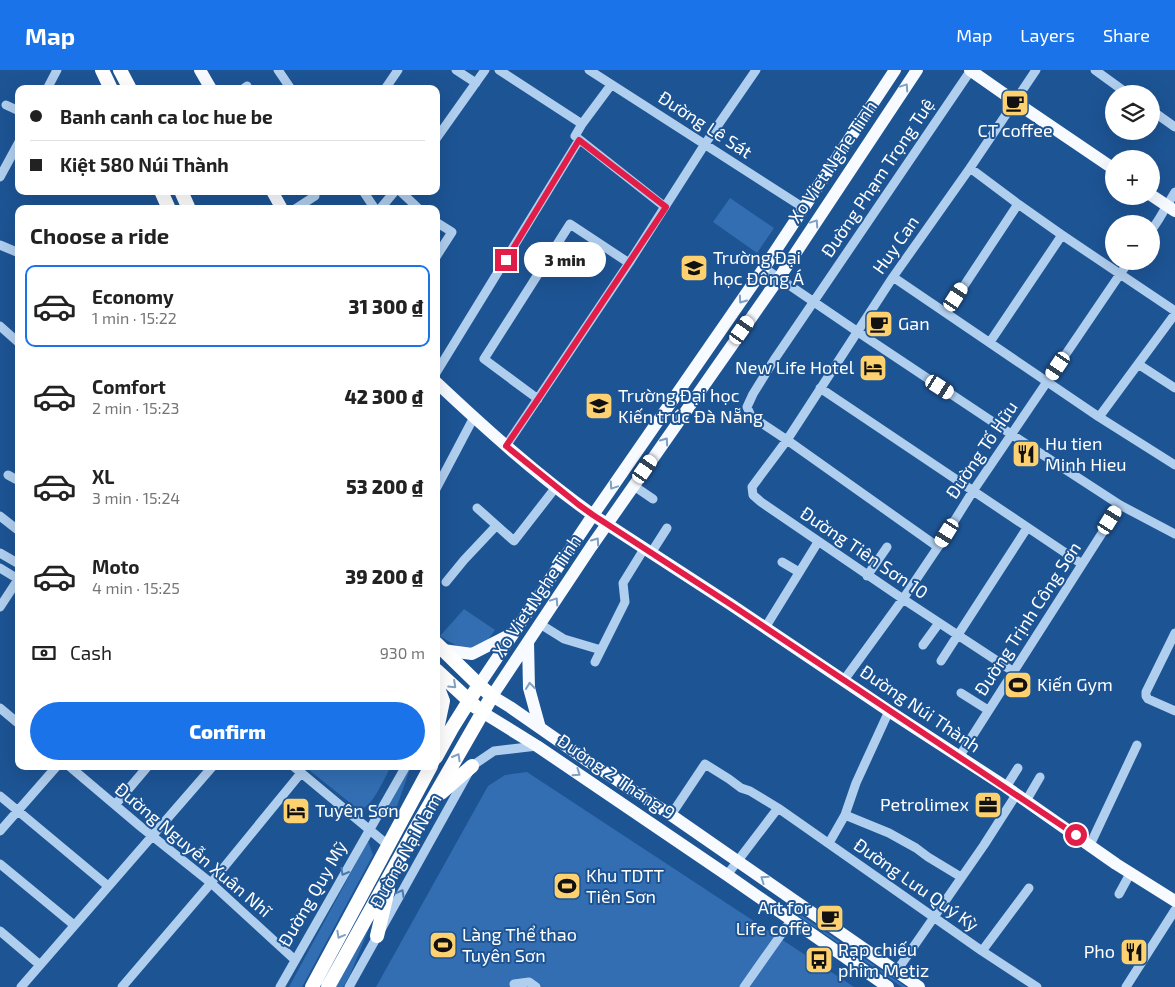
<!DOCTYPE html>
<meta charset="utf-8">
<style>
:root{--surface:#fff;--page:#f2f2f2;--text:#222;--muted:#767676;--line:#e0e0e0;--accent:#1a73e8}
body{margin:0;font-family:"Exo 2",sans-serif;background:var(--page);color:var(--text);height:100vh;display:flex;flex-direction:column;font-size:19px;white-space:nowrap}
*{box-sizing:border-box;margin:0}
p{font-size:16px;color:var(--muted)}
.icon{flex:none;width:28px;height:28px;fill:none;stroke:currentColor;stroke-width:2;stroke-linecap:round;stroke-linejoin:round}
.map{position:relative;flex:1;overflow:hidden}
.details{position:absolute;left:15px;top:135px;width:425px;height:565px;display:flex;flex-direction:column;background:var(--surface);border-radius:10px;box-shadow:0 5px 20px #0002}
.details>*{flex:none}
.top-card{position:absolute;left:15px;top:15px;width:425px;height:110px;border-radius:10px;box-shadow:0 5px 20px #0002;display:grid;align-content:center;height:110px;padding:0 15px;background:var(--surface)}
.fabs{position:absolute;left:1105px;top:15px;display:grid;gap:10px}
.fabs a{display:grid;place-items:center;width:55px;height:55px;border-radius:50%;background:var(--surface);box-shadow:0 5px 20px #0002;font-size:25px}
.end{position:absolute;width:22px;height:22px;margin:-11px;border:6px solid #e11d48;background:#fff;box-shadow:0 0 0 2px #fff}
.from{border-radius:50%}
.bubble{position:absolute;height:35px;border-radius:18px;background:var(--surface);box-shadow:0 5px 20px #0002;font-size:16px;font-weight:800;line-height:35px;text-align:center}
.car{position:absolute;width:15px;height:30px;margin:-15px -8px;border-radius:6px;box-shadow:0 0 4px 1px #0007;background:linear-gradient(#fff 24%,#345 0 40%,#fff 0 76%,#345 0 86%,#fff 0)}
.top-card b{display:flex;align-items:center;gap:18px;height:48px;font-size:19px}
.top-card b+b{border-top:1px solid var(--line)}
.top-card i{width:12px;height:12px;background:var(--text)}
ul{padding:0;list-style:none}
li{display:flex;align-items:center;gap:15px;height:82px;margin:0 10px 8px;padding:0 5px;border:2px solid transparent;border-radius:10px}
li div{flex:1}
li b{display:block;font-size:19px}
li em{font-style:normal;font-weight:800}
li.selected{border-color:var(--accent)}
li>.icon{width:45px;height:45px;stroke-width:1.5}
h2{padding:0 15px;font-size:22px;line-height:60px}
.pay{display:flex;align-items:center;gap:12px;height:55px;padding:0 15px;font-size:19px}
.pay p{margin-inline-start:auto}
.primary-button{display:flex;gap:10px;margin-top:auto;padding:10px 15px}
.primary-button a{flex:1;height:58px;border-radius:30px;background:var(--accent);color:#fff;font-size:20px;font-weight:800;line-height:58px;text-align:center}
header{display:flex;align-items:center;gap:30px;box-sizing:border-box;height:70px;padding:0 25px;background:var(--accent);color:#fff}
header strong{font-size:24px}
nav{display:flex;gap:28px;margin-inline-start:auto;font-size:18px}
.map>svg:first-child{display:block}
.green{fill:#326eb1}
.lines{fill:none;stroke-linecap:round;stroke-linejoin:round}
.minor{stroke:#b0ceee;stroke-width:9}
.major{stroke:#f7faff;stroke-width:12}
.highway{stroke:#fff;stroke-width:14}
.oneway{stroke:#7f9fc4}
.oneway2{stroke:#83a1c4}
.oneway3{stroke:#4979af}
.route{stroke:#e11d48;stroke-width:6}
.labels{text-anchor:middle;stroke-width:4;stroke-linejoin:round;paint-order:stroke}
.street-label{font-size:18px;fill:#fff;stroke:#1d5494}
.poi-label{font-size:18px;fill:#fff;stroke:#1d5494;text-anchor:start}
</style>
<header>
<strong>Map</strong>
<nav><a>Map</a><a>Layers</a><a>Share</a></nav>
</header>
<div class="map">
<svg width="1175" height="917" viewBox="0 0 1175 917">
<rect width="100%" height="100%" fill="#1d5494"/>
<path class="green" d="M730 128 774 158 757 183 713 152Z
M464 539 495 560C492 564 489 569 485 573 470 585 454 575 440 566Z
M304 696H391C384 709 373 737 359 740Z
M411 696 397 736 382 746Z
M527 702 854 917H376L488 716 505 705Z
M368 771 373 785 302 917H289Z
M785 834 906 917H902L784 836Z
M372 851 350 905 343 917H335Z"/>
<g class="lines">
<path class="minor" d="M278 0 291 19
M456 0 476 13
M499 0 582 54
M589 0 804 138
M1095 0 1128 24
M611 15 582 54 575 66 665 137
M47 19 57 0
M243 19 247 16
M385 19 398 0
M6 35 19 41
M1151 40 1175 57
M436 69 485 0
M970 98 1018 134 1062 165 1175 241
M0 107 19 72
M363 121 375 139
M400 121 419 139
M295 139 315 126
M380 139 395 121
M436 152 452 162 436 187
M1151 161 1159 149 1175 122
M0 175 19 183
M764 198 858 262 1011 364 1120 435 1175 464
M893 207 1099 347 1175 395
M946 243 1018 134
M0 256 19 273
M990 272 1062 165
M1138 294 1175 318
M436 303 579 70
M820 318 1082 494
M538 329 484 289 570 154 629 193
M1099 347 1175 244
M506 376 629 193 705 74 756 0
M8 405 19 411
M634 416 653 429
M436 419 474 347
M477 438 514 471 556 417
M0 446 19 461
M938 477 787 370 751 346 747 337 753 324 774 290 971 0
M0 483 19 494
M651 483 667 458
M782 492 799 502
M0 498 18 509
M867 506 887 477
M446 512 464 490 496 456
M0 537 19 508
M540 554 564 569 601 580
M765 558 818 472
M1175 563 1146 622V626L1148 629 1175 641
M923 575 939 553
M941 591 1027 458
M595 592 625 532 623 513 644 479
M1014 602 903 529 761 432 753 425 752 417 787 370 893 207 970 98 1036 0
M844 610 903 529 938 477 973 421 1129 191
M961 623 988 640
M0 638 19 654
M959 687 1120 435
M69 696 141 757 211 813 295 890
M293 696 389 776
M1006 717 1018 698
M0 726 108 816
M1026 731 1040 707
M115 735 148 696
M671 745 705 694 729 709 741 718 750 721 778 738 982 881 1037 917
M845 745 889 763 916 778 928 787 961 807
M0 761 57 696
M829 773 845 745 856 713 889 641
M1090 775 1137 675
M0 794 74 855
M727 805 778 738
M1119 824 1131 802
M0 861 40 895
M982 881 1029 818
M896 902 984 775 1016 725
M21 917C85 843 149 770 213 696
M122 917 211 813 301 703
M280 917 406 696
M349 917 472 696 494 681 537 676
M515 917 514 914 529 912 536 917
M744 917 792 849
M1126 917 1175 840"/>
<path class="major" d="M200 0 211 19
M917 0 779 208 591 477 492 626 510 637 589 692 671 745 919 917
M970 0 1027 40 1114 99
M272 121 282 139
M1151 125 1175 141
M436 312C486 359 537 405 593 445L730 534 889 641 1006 717 1116 794 1175 831
M528 572 529 618 540 658
M443 580 472 584 511 564
M479 615 593 445 764 198 895 0
M482 642 537 676 727 805 888 917"/>
<path class="highway" d="M102 0 111 19
M120 0 130 19
M161 121 169 139
M181 121 189 139
M436 600 476 637
M436 613 443 631 436 664
M436 687 452 658 479 615
M441 723 472 696
M377 866 388 820
M312 917 431 696
M328 917 415 760 492 626 479 615 436 573"/>
</g>
<defs><path id="oneway-chevron" d="M-2-3.5L2.5 0L-2 3.5" fill="none" stroke-width="1.6" stroke-linecap="round" stroke-linejoin="round" transform="scale(1.25)"/></defs>
<g class="oneway">
<use href="#oneway-chevron" transform="translate(905 17) rotate(-56)"/>
<use href="#oneway-chevron" transform="translate(815 153) rotate(-56)"/>
<use href="#oneway-chevron" transform="translate(742 230) rotate(125)"/>
<use href="#oneway-chevron" transform="translate(665 371) rotate(-55)"/>
<use href="#oneway-chevron" transform="translate(613 416) rotate(124)"/>
<use href="#oneway-chevron" transform="translate(596 471) rotate(-55)"/>
<use href="#oneway-chevron" transform="translate(555 531) rotate(-56)"/>
<use href="#oneway-chevron" transform="translate(530 616) rotate(-96)"/>
<use href="#oneway-chevron" transform="translate(577 703) rotate(34)"/>
<use href="#oneway-chevron" transform="translate(764 809) rotate(-145)"/>
</g>
<g class="oneway2">
<use href="#oneway-chevron" transform="translate(453 615) rotate(43)"/>
<use href="#oneway-chevron" transform="translate(457 687) rotate(-60)"/>
<use href="#oneway-chevron" transform="translate(340 865) rotate(119)"/>
</g>
<g class="oneway3">
<use href="#oneway-chevron" transform="translate(344 802) rotate(120)"/>
<use href="#oneway-chevron" transform="translate(401 823) rotate(-61)"/>
</g>
<g class="lines">
<path class="route" d="M506 190 579 70 666 137 538 329 506 376 579 435 593 445 730 534 1076 765"/>
</g>
<defs>
<symbol id="cafe-square" viewBox="-11 -11 22 22"><rect x="-9" y="-9" width="18" height="18" rx="4" fill="#fdd16f" stroke="#1d5494"/><path d="M-5.5-4.5H6V0H3Q3 3.5 0 3.5H-2.5Q-5.5 3.5-5.5 0ZM3-3.2v2h1.7v-2ZM-6 4.5H4V6H-6Z" fill="#111"/></symbol>
<symbol id="university-square" viewBox="-11 -11 22 22"><rect x="-9" y="-9" width="18" height="18" rx="4" fill="#fdd16f" stroke="#1d5494"/><path d="M0-5L7-2L0 1L-7-2ZM-4 1L0 2.5L4 1V4Q0 6-4 4Z" fill="#111"/></symbol>
<symbol id="hotel-square" viewBox="-11 -11 22 22"><rect x="-9" y="-9" width="18" height="18" rx="4" fill="#fdd16f" stroke="#1d5494"/><path d="M-6-4.5h1.5V1H6V5H4.5V3h-9V5H-6ZM-4 0a1.8 1.8 0 1 1 3.6 0ZM.5 0V-2.5h3Q6-2.5 6 0Z" fill="#111"/></symbol>
<symbol id="restaurant-square" viewBox="-11 -11 22 22"><rect x="-9" y="-9" width="18" height="18" rx="4" fill="#fdd16f" stroke="#1d5494"/><path d="M-5-6h1v4h1v-4h1v4h1v-4h1v5L-1.5 .5V6h-2V.5L-5-1ZM5-6V6H3V1.5H1.5Q1.5-4 5-6Z" fill="#111"/></symbol>
<symbol id="stadium-square" viewBox="-11 -11 22 22"><rect x="-9" y="-9" width="18" height="18" rx="4" fill="#fdd16f" stroke="#1d5494"/><path d="M0-5a6.5 5 0 1 0 0 10a6.5 5 0 1 0 0-10ZM-3.5-1.8h7v3.6h-7Z" fill="#111"/></symbol>
<symbol id="office-square" viewBox="-11 -11 22 22"><rect x="-9" y="-9" width="18" height="18" rx="4" fill="#fdd16f" stroke="#1d5494"/><path d="M-6-3h4V-5.5h4V-3h4V5H-6ZM-1-4.5V-3h2v-1.5ZM-6 0V1H6V0Z" fill="#111"/></symbol>
<symbol id="bus-square" viewBox="-11 -11 22 22"><rect x="-9" y="-9" width="18" height="18" rx="4" fill="#fdd16f" stroke="#1d5494"/><path d="M-5-6H5V4H4V6H2V4H-2V6H-4V4H-5ZM-3.5-4V0h7V-4ZM-3.5 1.2v1.5H-2V1.2ZM2 1.2v1.5H3.5V1.2Z" fill="#111"/></symbol>
</defs>
<g fill-rule="evenodd">
<use href="#cafe-square" x="999" y="17" width="32" height="32"/>
<use href="#university-square" x="678" y="182" width="32" height="32"/>
<use href="#cafe-square" x="863" y="238" width="32" height="32"/>
<use href="#hotel-square" x="857" y="282" width="32" height="32"/>
<use href="#university-square" x="583" y="320" width="32" height="32"/>
<use href="#restaurant-square" x="1010" y="368" width="32" height="32"/>
<use href="#stadium-square" x="1002" y="599" width="32" height="32"/>
<use href="#office-square" x="972" y="719" width="32" height="32"/>
<use href="#hotel-square" x="280" y="725" width="32" height="32"/>
<use href="#stadium-square" x="551" y="800" width="32" height="32"/>
<use href="#cafe-square" x="814" y="832" width="32" height="32"/>
<use href="#stadium-square" x="427" y="859" width="32" height="32"/>
<use href="#restaurant-square" x="1118" y="866" width="32" height="32"/>
<use href="#bus-square" x="803" y="874" width="32" height="32"/>
</g>
<g class="labels">
<g class="street-label">
<text transform="translate(705 55) rotate(33)" y="6">Đường Lê Sát</text>
<text transform="translate(833 92) rotate(-56)" y="6">Xo Viet Nghe Tinh</text>
<text transform="translate(878 108) rotate(-56)" y="6">Đường Phạm Trọng Tuệ</text>
<text transform="translate(896 175) rotate(-55)" y="6">Huy Can</text>
<text transform="translate(982 380) rotate(-56)" y="6">Đường Tố Hữu</text>
<text transform="translate(864 483) rotate(34)" y="6">Đường Tiên Sơn 10</text>
<text transform="translate(537 526) rotate(-56)" y="6">Xo Viet Nghe Tinh</text>
<text transform="translate(1028 549) rotate(-57)" y="6">Đường Trịnh Công Sơn</text>
<text transform="translate(920 639) rotate(34)" y="6">Đường Núi Thành</text>
<text transform="translate(616 707) rotate(34)" y="6">Đường 2 Tháng 9</text>
<text transform="translate(193 780) rotate(40)" y="6">Đường Nguyễn Xuân Nhĩ</text>
<text transform="translate(406 781) rotate(-61)" y="6">Đường Nại Nam</text>
<text transform="translate(916 815) rotate(35)" y="6">Đường Lưu Quý Kỳ</text>
<text transform="translate(313 824) rotate(-60)" y="6">Đường Quy Mỹ</text>
</g>
<g class="poi-label">
<text x="1015" y="67" text-anchor="middle">CT coffee</text>
<text x="713" y="194">Trường Đại<tspan x="713" dy="21">học Đông Á</tspan></text>
<text x="898" y="260">Gan</text>
<text x="854" y="304" text-anchor="end">New Life Hotel</text>
<text x="618" y="332">Trường Đại học<tspan x="618" dy="21">Kiến trúc Đà Nẵng</tspan></text>
<text x="1045" y="380">Hu tien<tspan x="1045" dy="21">Minh Hieu</tspan></text>
<text x="1037" y="621">Kiến Gym</text>
<text x="969" y="741" text-anchor="end">Petrolimex</text>
<text x="315" y="747">Tuyên Sơn</text>
<text x="586" y="812">Khu TDTT<tspan x="586" dy="21">Tiên Sơn</tspan></text>
<text x="811" y="844" text-anchor="end">Art for<tspan x="811" dy="21">Life coffe</tspan></text>
<text x="462" y="871">Làng Thể thao<tspan x="462" dy="21">Tuyên Sơn</tspan></text>
<text x="838" y="886">Rạp chiếu<tspan x="838" dy="21">phim Metiz</tspan></text>
<text x="1115" y="888" text-anchor="end">Pho</text>
</g>
</g>
</svg>
<div class="fabs">
<a><svg class="icon" aria-label="layers" viewBox="0 0 24 24"><path d="M12 4l9 5-9 5-9-5zM3 14l9 5 9-5"/></svg></a>
<a>+</a>
<a>−</a>
</div>
<i class="end from" style="left:1076px;top:765px"></i>
<i class="end" style="left:506px;top:190px"></i>
<div class="bubble" style="left:524px;top:172px;width:82px">3 min</div>
<i class="car" style="left:956px;top:227px;rotate:33deg"></i>
<i class="car" style="left:742px;top:260px;rotate:35deg"></i>
<i class="car" style="left:1058px;top:296px;rotate:214deg"></i>
<i class="car" style="left:940px;top:317px;rotate:123deg"></i>
<i class="car" style="left:645px;top:399px;rotate:35deg"></i>
<i class="car" style="left:1110px;top:450px;rotate:32deg"></i>
<i class="car" style="left:947px;top:463px;rotate:212deg"></i>
<div class="top-card">
<b><i class="from"></i>Banh canh ca loc hue be</b>
<b><i></i>Kiệt 580 Núi Thành</b>
</div>
<section class="details">
<h2>Choose a ride</h2>
<ul>
<li class="selected"><svg class="icon" aria-label="car" viewBox="0 0 24 24"><path d="M5 17H2v-5l4-1 3-4h7l3 4 3 1v5h-3M9 17h6M6 11h13"/><circle cx="7" cy="17" r="2"/><circle cx="17" cy="17" r="2"/></svg><div><b>Economy</b><p>1 min · 15:22</p></div><em>31 300 ₫</em></li>
<li><svg class="icon" aria-label="car" viewBox="0 0 24 24"><path d="M5 17H2v-5l4-1 3-4h7l3 4 3 1v5h-3M9 17h6M6 11h13"/><circle cx="7" cy="17" r="2"/><circle cx="17" cy="17" r="2"/></svg><div><b>Comfort</b><p>2 min · 15:23</p></div><em>42 300 ₫</em></li>
<li><svg class="icon" aria-label="car" viewBox="0 0 24 24"><path d="M5 17H2v-5l4-1 3-4h7l3 4 3 1v5h-3M9 17h6M6 11h13"/><circle cx="7" cy="17" r="2"/><circle cx="17" cy="17" r="2"/></svg><div><b>XL</b><p>3 min · 15:24</p></div><em>53 200 ₫</em></li>
<li><svg class="icon" aria-label="car" viewBox="0 0 24 24"><path d="M5 17H2v-5l4-1 3-4h7l3 4 3 1v5h-3M9 17h6M6 11h13"/><circle cx="7" cy="17" r="2"/><circle cx="17" cy="17" r="2"/></svg><div><b>Moto</b><p>4 min · 15:25</p></div><em>39 200 ₫</em></li>
</ul>
<div class="pay"><svg class="icon" aria-label="cash" viewBox="0 0 24 24"><path d="M3 7h18v10H3z"/><circle cx="12" cy="12" r="2"/></svg>Cash<p>930 m</p></div>
<div class="primary-button"><a>Confirm</a></div>
</section>
</div>
